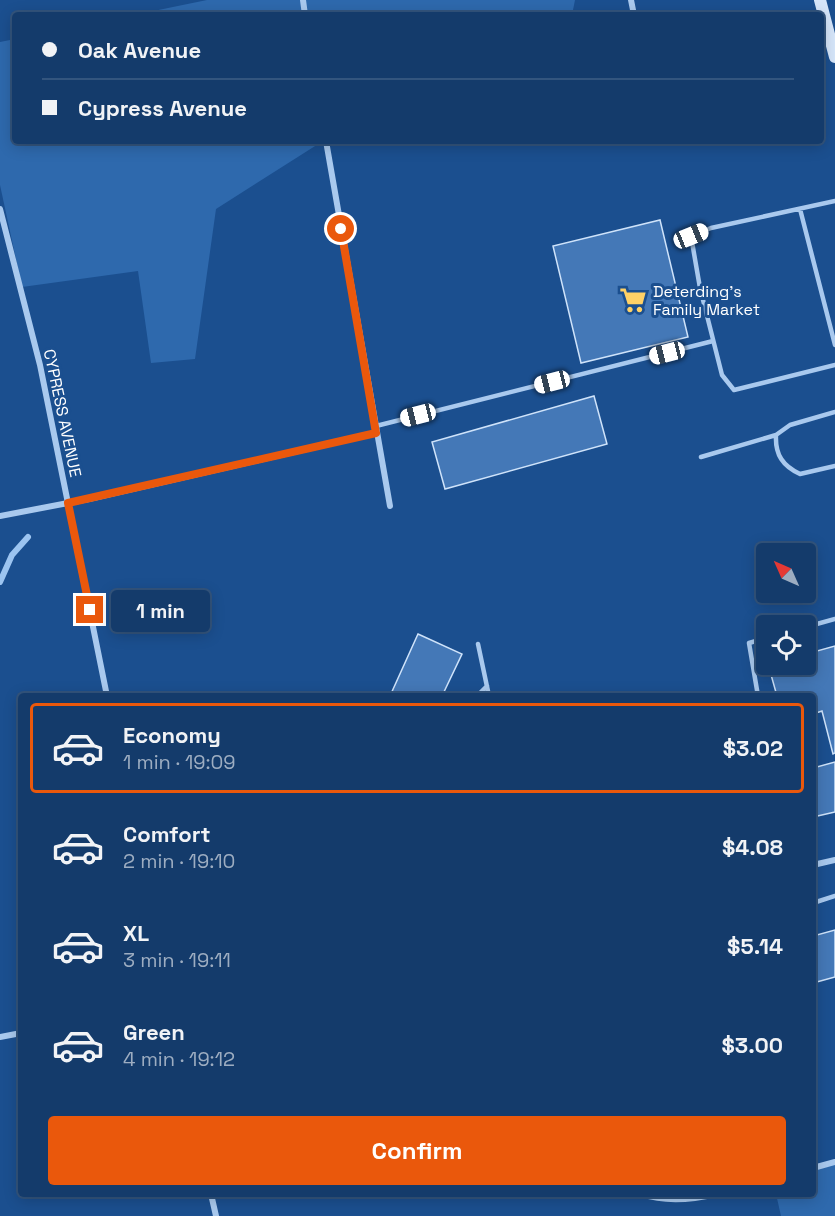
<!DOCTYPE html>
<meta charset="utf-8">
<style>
:root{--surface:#143b6b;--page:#214673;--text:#f1f3f6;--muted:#9dadc1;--line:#33557e;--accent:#ea580c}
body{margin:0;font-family:"Space Grotesk",sans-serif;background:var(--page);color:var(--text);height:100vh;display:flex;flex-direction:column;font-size:22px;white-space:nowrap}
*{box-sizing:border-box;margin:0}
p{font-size:20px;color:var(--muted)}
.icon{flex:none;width:33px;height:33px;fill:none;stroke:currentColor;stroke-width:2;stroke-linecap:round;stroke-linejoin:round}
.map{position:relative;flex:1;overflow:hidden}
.side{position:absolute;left:18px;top:693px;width:798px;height:504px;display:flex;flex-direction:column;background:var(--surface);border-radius:6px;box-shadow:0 3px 15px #0003,0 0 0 2px var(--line)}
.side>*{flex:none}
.top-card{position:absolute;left:12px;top:12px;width:812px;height:132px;border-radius:6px;box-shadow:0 3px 15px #0003,0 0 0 2px var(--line);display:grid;align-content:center;height:132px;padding:0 30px;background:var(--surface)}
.needle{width:39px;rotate:315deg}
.tools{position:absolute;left:756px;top:543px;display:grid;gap:12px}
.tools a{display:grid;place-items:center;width:60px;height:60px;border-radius:6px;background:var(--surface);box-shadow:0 3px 15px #0003,0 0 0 2px var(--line);font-size:30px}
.end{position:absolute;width:27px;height:27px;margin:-14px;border:8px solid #ea580c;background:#fff;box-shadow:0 0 0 3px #fff}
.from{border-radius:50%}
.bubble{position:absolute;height:42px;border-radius:6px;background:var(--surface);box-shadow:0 3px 15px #0003,0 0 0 2px var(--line);font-size:20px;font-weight:700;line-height:42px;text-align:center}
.car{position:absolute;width:18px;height:36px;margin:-18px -9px;border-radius:8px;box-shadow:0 0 4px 2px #0007;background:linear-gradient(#fff 24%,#345 0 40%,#fff 0 76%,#345 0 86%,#fff 0)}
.top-card b{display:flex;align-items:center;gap:21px;height:57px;font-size:22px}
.top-card b+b{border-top:2px solid var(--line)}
.top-card i{width:15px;height:15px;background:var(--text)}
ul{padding:10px 0 0;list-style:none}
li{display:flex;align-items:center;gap:18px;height:90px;margin:0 12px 9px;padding:0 18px;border:3px solid transparent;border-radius:6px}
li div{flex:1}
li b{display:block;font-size:22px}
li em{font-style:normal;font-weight:700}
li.on{border-color:var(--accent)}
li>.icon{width:54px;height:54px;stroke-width:1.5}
.cta{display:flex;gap:12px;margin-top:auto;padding:12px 30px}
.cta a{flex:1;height:69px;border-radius:6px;background:var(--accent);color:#fff;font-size:24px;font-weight:700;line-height:69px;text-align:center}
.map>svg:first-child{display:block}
.green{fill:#2e69ad}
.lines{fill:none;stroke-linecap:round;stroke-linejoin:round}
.stream{stroke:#9cc4f0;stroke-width:6}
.building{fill:#4478b7;stroke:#cfe3fa;stroke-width:1.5}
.lane{stroke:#a9c9ee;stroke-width:4.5}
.street{stroke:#a9c9ee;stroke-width:6}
.secondary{stroke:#d6e6fa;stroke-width:12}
.route{stroke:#ea580c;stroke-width:8}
.labels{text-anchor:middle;stroke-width:6;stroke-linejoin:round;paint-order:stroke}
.poi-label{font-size:16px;fill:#fff;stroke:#1b4f8f;text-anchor:start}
.street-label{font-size:16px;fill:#fff;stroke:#1b4f8f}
</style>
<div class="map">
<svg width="835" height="1216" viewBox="0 0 835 1216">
<rect width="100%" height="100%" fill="#1b4f8f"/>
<path class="green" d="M207 0H575L572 15H134Z
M15 39V141H323L216 209 195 359 151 363 138 271 22 287 0 185V42Z
M835 1160V1216H781L776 1194H813V1165Z"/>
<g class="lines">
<path class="stream" d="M0 582 12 555 28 537"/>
</g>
<path class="building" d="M660 220 688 337 581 363 553 246Z
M594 396 607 444 445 489 432 442Z
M418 634 462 654 442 696H390Z
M835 646V753L833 754 822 711 813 714V696H777L768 664H806V654Z
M835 762V812L813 817V768Z
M835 930V977L813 983V936Z"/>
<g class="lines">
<path class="lane" d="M835 201 711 228 691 236 700 288 722 375 734 390 835 365
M800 209 835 345
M835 412 790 425 776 435C775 455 783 466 800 474L835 466
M376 426 713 341
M701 457 776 435
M806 627 835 619
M478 644 489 696
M477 696 487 686
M758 696 749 643 766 638
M813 903 835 896"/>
<path class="street" d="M303 0 305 15
M631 0 634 15
M326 141 390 506
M0 209 40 365 107 696
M0 516 89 499 376 433
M813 865 835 860
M0 1037 21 1033
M813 1168 835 1162
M211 1194 216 1216
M641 1194C665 1202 691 1200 716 1194"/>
<path class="secondary" d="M820 0 835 57"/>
</g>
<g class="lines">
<path class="route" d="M90 610 68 503 376 433 341 229"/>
</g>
<defs>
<symbol id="supermarket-bare" viewBox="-9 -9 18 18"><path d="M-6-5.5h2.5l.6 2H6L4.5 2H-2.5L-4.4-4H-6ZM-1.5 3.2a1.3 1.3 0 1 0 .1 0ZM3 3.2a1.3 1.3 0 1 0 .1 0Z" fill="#ffd166" stroke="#1b4f8f" stroke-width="2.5" paint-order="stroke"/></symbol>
</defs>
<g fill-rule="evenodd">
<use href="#supermarket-bare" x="614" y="281" width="38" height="38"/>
</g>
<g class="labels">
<g class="poi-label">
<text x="653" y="297">Deterding's<tspan x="653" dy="18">Family Market</tspan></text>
</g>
<g class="street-label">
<text transform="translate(63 413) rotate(78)" y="6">CYPRESS AVENUE</text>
</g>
</g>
</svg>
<div class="tools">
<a><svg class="needle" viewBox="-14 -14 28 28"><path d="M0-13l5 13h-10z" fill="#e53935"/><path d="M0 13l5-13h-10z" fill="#9dadc1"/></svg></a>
<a><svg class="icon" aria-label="locate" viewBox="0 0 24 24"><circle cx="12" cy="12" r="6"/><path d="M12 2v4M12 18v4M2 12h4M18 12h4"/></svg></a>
</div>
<i class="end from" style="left:341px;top:229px"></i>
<i class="end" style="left:90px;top:610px"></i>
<div class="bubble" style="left:111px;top:590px;width:99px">1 min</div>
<i class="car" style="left:691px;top:236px;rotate:68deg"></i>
<i class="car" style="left:667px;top:353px;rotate:256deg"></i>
<i class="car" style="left:552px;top:382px;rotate:256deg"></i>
<i class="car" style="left:418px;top:415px;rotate:256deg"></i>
<div class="top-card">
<b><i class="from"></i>Oak Avenue</b>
<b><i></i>Cypress Avenue</b>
</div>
<section class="side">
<ul>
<li class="on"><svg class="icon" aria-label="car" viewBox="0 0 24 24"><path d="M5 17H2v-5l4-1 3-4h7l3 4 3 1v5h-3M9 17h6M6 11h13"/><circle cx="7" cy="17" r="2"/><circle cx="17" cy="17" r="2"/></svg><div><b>Economy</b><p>1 min · 19:09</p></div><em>$3.02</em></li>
<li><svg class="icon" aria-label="car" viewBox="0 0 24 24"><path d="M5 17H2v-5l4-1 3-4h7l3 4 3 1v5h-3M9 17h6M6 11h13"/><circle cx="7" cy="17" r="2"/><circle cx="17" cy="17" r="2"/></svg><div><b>Comfort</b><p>2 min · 19:10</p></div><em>$4.08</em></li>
<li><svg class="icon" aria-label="car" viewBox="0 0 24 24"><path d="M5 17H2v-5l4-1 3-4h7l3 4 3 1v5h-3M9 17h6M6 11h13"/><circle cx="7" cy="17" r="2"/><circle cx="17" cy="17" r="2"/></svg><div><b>XL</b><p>3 min · 19:11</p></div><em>$5.14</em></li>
<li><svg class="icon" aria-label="car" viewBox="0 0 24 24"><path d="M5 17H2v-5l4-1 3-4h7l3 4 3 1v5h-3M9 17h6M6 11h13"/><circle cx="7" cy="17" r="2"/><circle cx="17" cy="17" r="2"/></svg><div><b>Green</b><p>4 min · 19:12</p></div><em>$3.00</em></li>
</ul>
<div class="cta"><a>Confirm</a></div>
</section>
</div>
